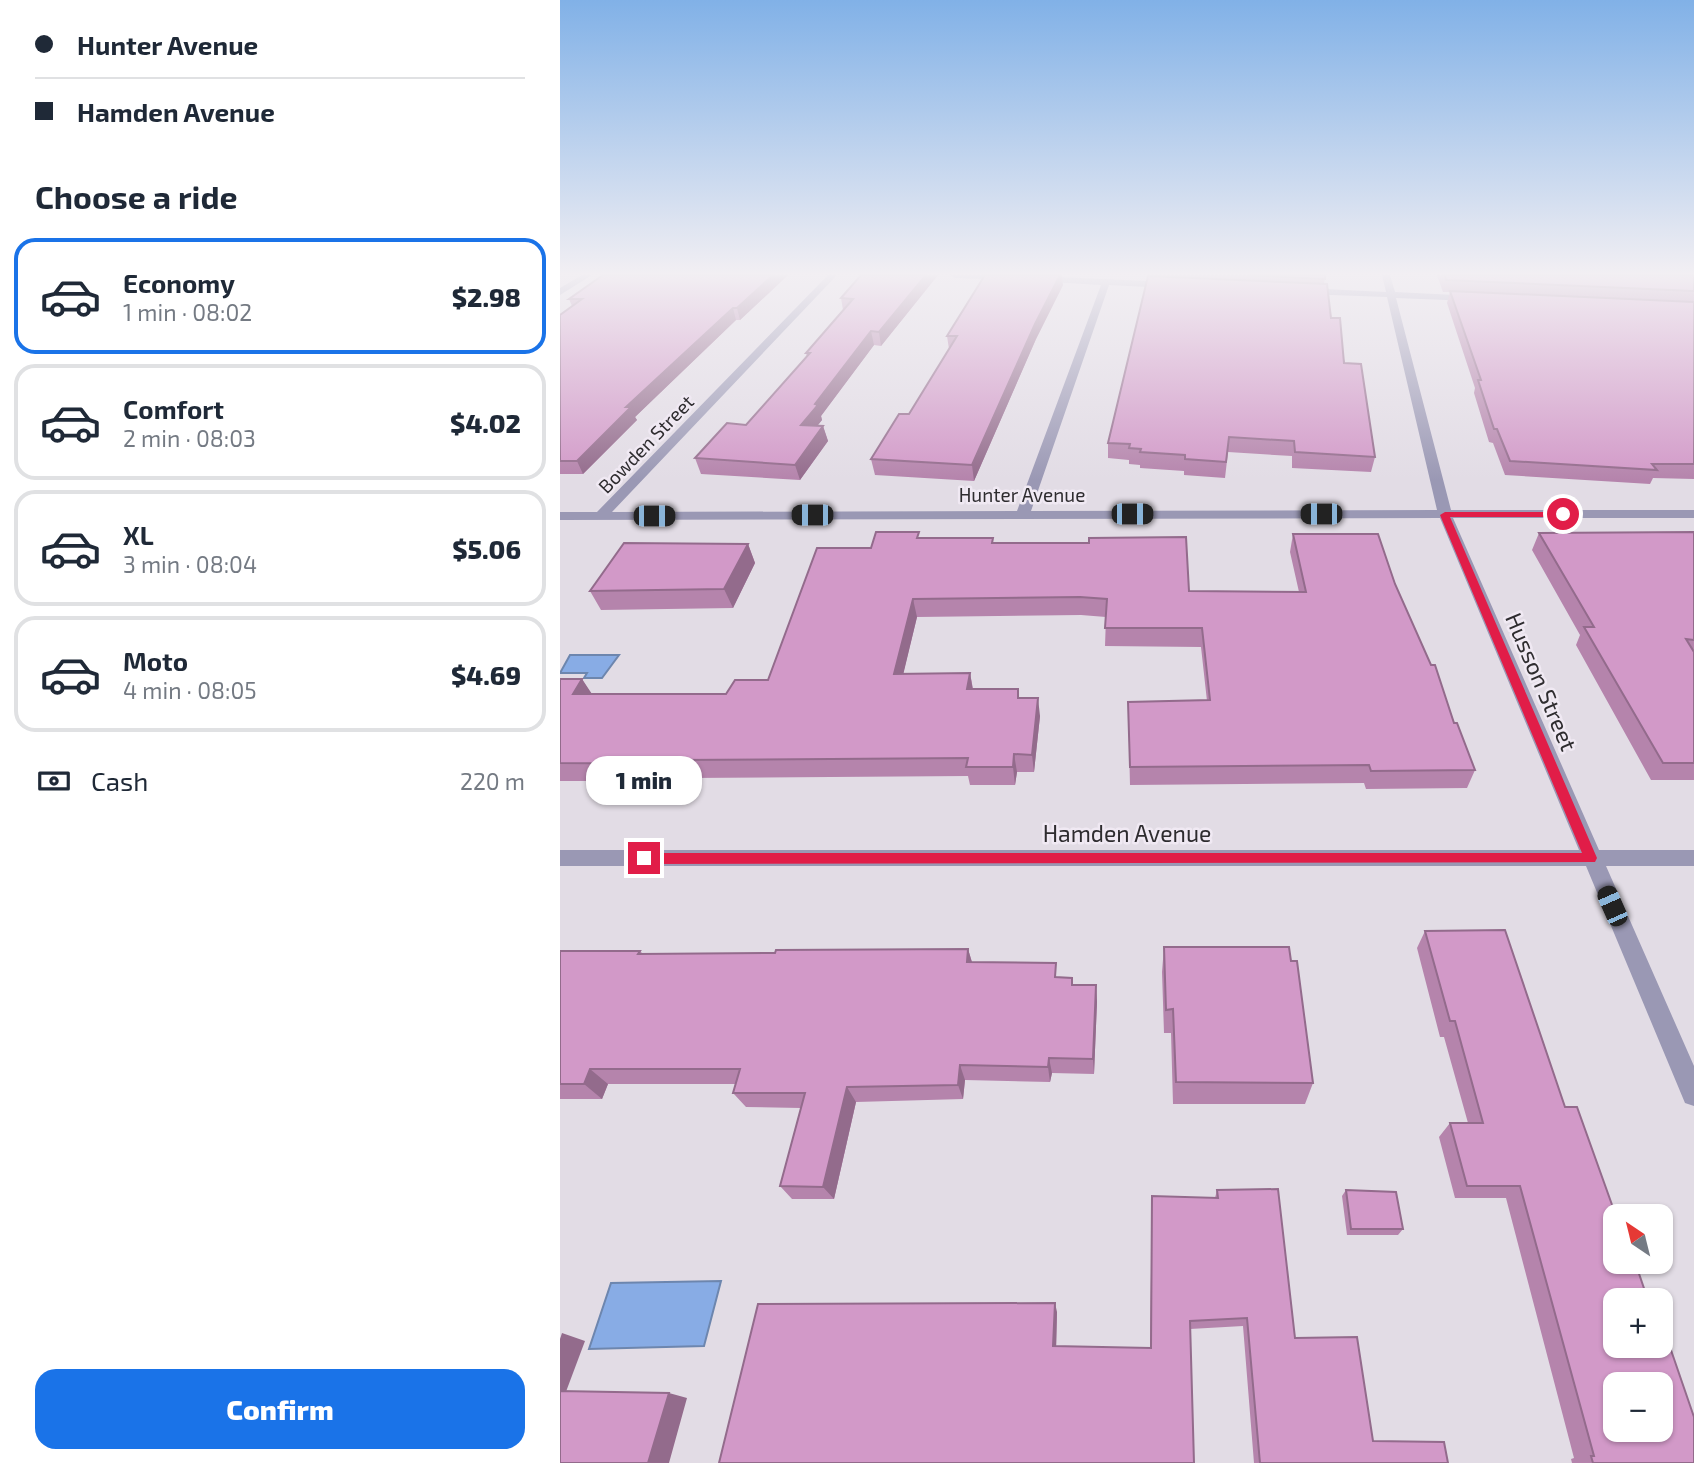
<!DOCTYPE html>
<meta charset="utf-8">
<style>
:root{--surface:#fff;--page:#f2f2f3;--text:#1f2937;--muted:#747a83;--line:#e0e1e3;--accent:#1a73e8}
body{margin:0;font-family:"Exo 2",sans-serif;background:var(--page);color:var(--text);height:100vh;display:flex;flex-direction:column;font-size:26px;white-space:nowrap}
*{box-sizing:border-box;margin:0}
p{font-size:23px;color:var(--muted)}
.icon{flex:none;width:38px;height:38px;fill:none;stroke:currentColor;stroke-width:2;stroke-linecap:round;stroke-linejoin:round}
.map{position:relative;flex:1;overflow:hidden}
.drawer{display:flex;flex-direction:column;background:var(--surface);width:560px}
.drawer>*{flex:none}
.top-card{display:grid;align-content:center;height:154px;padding:0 35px;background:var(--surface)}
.needle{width:46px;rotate:325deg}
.tools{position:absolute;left:1043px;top:1204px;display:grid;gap:14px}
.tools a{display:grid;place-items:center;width:70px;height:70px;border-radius:14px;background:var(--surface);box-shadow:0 2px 5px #0004;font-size:35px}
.end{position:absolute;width:32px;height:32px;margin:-16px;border:9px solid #e11d48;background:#fff;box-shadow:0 0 0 4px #fff}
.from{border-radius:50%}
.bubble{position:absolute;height:49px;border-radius:21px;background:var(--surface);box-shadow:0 2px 5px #0004;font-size:23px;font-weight:800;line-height:49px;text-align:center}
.car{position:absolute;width:21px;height:42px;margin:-21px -10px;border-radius:9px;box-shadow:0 0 5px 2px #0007;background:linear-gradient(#222 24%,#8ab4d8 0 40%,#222 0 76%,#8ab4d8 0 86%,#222 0)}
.top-card b{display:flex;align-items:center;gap:24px;height:66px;font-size:26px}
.top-card b+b{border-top:2px solid var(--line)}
.top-card i{width:18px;height:18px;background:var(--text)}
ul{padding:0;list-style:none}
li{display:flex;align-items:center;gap:21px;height:116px;margin:0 14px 10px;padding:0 21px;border:4px solid var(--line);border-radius:21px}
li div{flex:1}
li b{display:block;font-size:26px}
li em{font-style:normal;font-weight:800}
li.selected{border-color:var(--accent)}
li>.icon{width:63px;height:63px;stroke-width:1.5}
h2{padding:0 35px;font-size:32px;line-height:84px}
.pay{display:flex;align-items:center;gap:18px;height:77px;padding:0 35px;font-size:26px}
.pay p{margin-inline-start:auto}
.button{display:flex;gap:14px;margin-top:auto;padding:14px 35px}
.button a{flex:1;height:80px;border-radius:21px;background:var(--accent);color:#fff;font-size:28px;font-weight:800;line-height:80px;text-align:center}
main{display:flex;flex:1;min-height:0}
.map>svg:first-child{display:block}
.water{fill:#88ace5;stroke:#6d86ae;stroke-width:2}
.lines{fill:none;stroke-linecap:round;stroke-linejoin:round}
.minor{fill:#9a98b4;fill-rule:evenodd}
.wall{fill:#b584ac}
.shaded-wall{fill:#936b8c}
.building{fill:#d299c8;stroke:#936b8c;stroke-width:2;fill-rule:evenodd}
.route{fill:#e11d48}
.labels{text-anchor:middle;stroke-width:5;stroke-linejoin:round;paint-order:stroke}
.far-street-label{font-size:19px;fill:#2e2c2f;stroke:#f0e9f3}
.street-label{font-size:23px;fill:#2e2c2f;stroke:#f0e9f3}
</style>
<main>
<section class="drawer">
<div class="top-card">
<b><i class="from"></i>Hunter Avenue</b>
<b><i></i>Hamden Avenue</b>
</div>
<h2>Choose a ride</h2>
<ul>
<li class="selected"><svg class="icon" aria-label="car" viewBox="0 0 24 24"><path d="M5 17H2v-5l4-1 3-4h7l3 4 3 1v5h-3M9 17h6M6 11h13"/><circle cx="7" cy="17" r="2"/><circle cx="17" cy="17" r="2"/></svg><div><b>Economy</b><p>1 min · 08:02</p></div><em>$2.98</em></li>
<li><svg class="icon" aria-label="car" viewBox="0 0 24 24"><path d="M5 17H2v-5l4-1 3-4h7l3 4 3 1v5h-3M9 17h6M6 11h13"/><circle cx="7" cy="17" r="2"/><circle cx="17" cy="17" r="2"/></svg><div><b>Comfort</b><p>2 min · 08:03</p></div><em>$4.02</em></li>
<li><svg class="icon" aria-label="car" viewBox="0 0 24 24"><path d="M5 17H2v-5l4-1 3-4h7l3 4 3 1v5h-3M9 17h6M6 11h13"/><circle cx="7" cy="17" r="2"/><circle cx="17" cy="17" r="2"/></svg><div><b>XL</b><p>3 min · 08:04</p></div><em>$5.06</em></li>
<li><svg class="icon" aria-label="car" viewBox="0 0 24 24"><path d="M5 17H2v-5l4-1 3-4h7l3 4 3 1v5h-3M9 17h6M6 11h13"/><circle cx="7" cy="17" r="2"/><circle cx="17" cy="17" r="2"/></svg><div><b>Moto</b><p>4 min · 08:05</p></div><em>$4.69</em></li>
</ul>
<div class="pay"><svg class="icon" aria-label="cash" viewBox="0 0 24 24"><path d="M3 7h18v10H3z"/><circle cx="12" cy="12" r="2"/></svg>Cash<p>220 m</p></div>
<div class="button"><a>Confirm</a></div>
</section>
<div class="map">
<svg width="1134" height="1463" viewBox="0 0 1134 1463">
<rect width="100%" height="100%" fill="#e2dce5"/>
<path class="water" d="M10 655H59L42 678H24L27 673H0Z
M161 1281 144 1346 29 1349 51 1283Z"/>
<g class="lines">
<path class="minor" d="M22 275H32L0 295V288Z
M268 275H277L52 512 457 511 541 285 475 281 474 279 478 276 608 282 613 285 608 288 549 285 471 511 877 510 827 297 744 294 739 291 744 288 826 292 822 275H830L835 292 915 296V300L912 301 836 298 891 510H1134V518H893L1039 850H1134V866H1046L1134 1066V1106L1125 1103 1026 866H0V850H1019L880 518 0 520V512H37Z
M391 275H450L451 277 447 280 395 278Z"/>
</g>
<path class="wall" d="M43 275H228L180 320H176L75 417 77 420 23 474H0V315L12 306 9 299Z
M301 275H378L321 346 314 345 261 416 262 420 257 426H263L268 441 240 480 141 474 135 458 186 425 247 357 246 353 283 310 281 298Z
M591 275H765L764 284 771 318 815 457 811 472 732 468V456L668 452 665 478 624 475V471L580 468V465L569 464V460L548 458V443Z
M877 275H1134V479L1093 478 1090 484 945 475 933 443 929 442 914 393 915 388 887 303 890 292H883Z
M503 285 476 339 414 481 315 475 311 459 349 414 389 349 387 336Z
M1134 532V780H1091L1016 645 1020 635 972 550 979 533Z
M733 534 835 584 915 770 907 788 806 789 804 783 570 785 568 702 647 701 641 647 545 646 546 617 521 615 357 617 343 674 410 673 413 689 460 698 480 716 474 772H457L455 785H410L408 776 128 778 126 781H0V679H22L31 694H166L208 680 311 548 360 538 434 543 629 591 739 592 730 552Z
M188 544 195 563 173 608 41 610 30 591Z
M865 931 1005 1107 1134 1463H1012L1011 1459 1014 1458 946 1198H895L879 1137 890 1123H908L884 1037H880L857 948Z
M604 947 753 1083 745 1104H613L611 1033H604L602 972Z
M408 949 412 962 498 977 512 978 513 985H536L537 1002 534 1074 492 1073 490 1082 405 1080 403 1099 296 1102 274 1199H232L220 1186 241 1108 186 1107 173 1093 176 1084H48L42 1099H0V951H80L83 954 215 953Z
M657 1190 735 1338 813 1441 888 1463H694L683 1326 630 1329 634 1463H159L497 1312 496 1346 590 1348 592 1196 655 1198Z
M786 1190 843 1229 838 1235H787L782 1196Z"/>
<path class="shaded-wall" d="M213 275H228L180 320 177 308Z
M366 275H378L321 346 319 332Z
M500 275H502L503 285 476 339 414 481 412 465 475 324Z
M173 308 176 320 75 417 77 420 23 474 17 461 66 407Z
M311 331 314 345 261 416 262 420 246 440 241 425 255 404Z
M263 426 268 441 240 480 235 465Z
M188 544 195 563 173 608 164 589Z
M353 599 357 617 339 692 334 674Z
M410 673 413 691 407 689Z
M22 679 34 697 13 694Z
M478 698 480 716 474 772 472 755Z
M454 754 457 772 455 785 453 767Z
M117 760 128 778 126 781 116 764Z
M408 949 413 966 407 962Z
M536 985 537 1002 534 1074 533 1059Z
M489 1058 492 1073 490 1082 488 1067Z
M400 1065 405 1080 403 1099 398 1085Z
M30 1069 48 1084 42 1099 24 1084Z
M287 1087 296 1102 274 1199 263 1187Z
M495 1303 497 1312 496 1353 493 1346Z
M2 1333 25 1341 4 1397 0 1396V1339Z
M109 1393 127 1398 109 1463H88Z"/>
<path class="building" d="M43 275H213L177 308H173L66 407H71L17 461H0V315L22 299H9Z
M301 275H366L319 332 311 331 255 404 258 405 241 425 263 426 235 465 135 458 167 423 186 425 250 353H246L293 299 281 298Z
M425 275H500L475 324 412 465 311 459 339 414H349L397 336H387Z
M687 275H765V279Z
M885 275H1134V291L886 280Z
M588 276 767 284 771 318H780L784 363 801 364 815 457 735 452 734 441 669 437 666 462 625 459V455L580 452 581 449 569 448 570 444 548 443Z
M890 291 1134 302V464H1092L1097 470 950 461 937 429H934L918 380H921Z
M316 532H359L357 538H433L432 543H529V538L626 537 629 591 746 592 733 534H818L835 584 871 665H875L894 723H897L915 770 811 771 809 765 570 767 568 702 650 700 642 628H545L547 599 520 597 353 599 334 674 410 673 407 689H458V698H478L472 755 454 754 453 767H406L408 758 117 760 116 764 0 763V679H22L13 694H166L175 680H208L257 548H311Z
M1134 532V640L1126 639 1134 652V763H1103L1024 627H1034L979 533Z
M64 543 188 544 164 589 30 591Z
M945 930 1005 1107H1017L1056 1216H1055V1262H1075L1088 1300H1055V1346H1101V1321L1134 1417V1463H1033L1031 1456H1034L960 1186H907L890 1123H923L895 1021H890L865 931ZM1055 1384H1101V1430H1055Z
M604 947H729L731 961H737L753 1083 616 1082 613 1009 606 1010Z
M408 949 407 962 496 963 495 977 512 978V985H536L533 1059 489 1058 488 1067 400 1065 398 1085 287 1087 263 1187 220 1186 245 1093H173L180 1069H30L24 1084H0V951H80L78 954 215 953 216 950Z
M718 1189 735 1338 797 1337 813 1441 884 1442 888 1463H700L687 1318 630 1321 634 1463H159L198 1304 495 1303 493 1346 591 1348 592 1196 658 1198 657 1190Z
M786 1190 836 1192 843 1229H791Z
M0 1391 109 1393 88 1463H0Z"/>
<linearGradient id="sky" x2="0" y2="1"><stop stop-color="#81b1e7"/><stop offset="0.57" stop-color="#f2eff3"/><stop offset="1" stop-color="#f2eff3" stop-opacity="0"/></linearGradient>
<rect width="1134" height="480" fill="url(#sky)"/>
<path class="route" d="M885 512H1003L1007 514 1003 517H890L1037 858 1035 862 84 864 77 858 84 853H1022L880 515Z"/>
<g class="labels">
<g class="far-street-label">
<text transform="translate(86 444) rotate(-46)" y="7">Bowden Street</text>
<text x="462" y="502">Hunter Avenue</text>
</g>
<g class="street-label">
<text transform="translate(981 682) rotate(67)" y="8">Husson Street</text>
<text x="567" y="842">Hamden Avenue</text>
</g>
</g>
</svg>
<div class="tools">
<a><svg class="needle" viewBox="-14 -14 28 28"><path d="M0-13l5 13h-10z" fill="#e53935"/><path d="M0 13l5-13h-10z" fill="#747a83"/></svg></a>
<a>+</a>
<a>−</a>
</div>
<i class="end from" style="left:1003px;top:514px"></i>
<i class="end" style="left:84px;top:858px"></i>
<div class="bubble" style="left:26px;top:756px;width:116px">1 min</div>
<i class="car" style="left:572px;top:514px;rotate:90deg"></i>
<i class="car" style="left:761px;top:514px;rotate:270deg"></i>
<i class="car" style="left:252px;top:515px;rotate:270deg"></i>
<i class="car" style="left:94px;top:516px;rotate:90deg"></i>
<i class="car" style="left:1052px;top:906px;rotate:336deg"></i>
</div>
</main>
